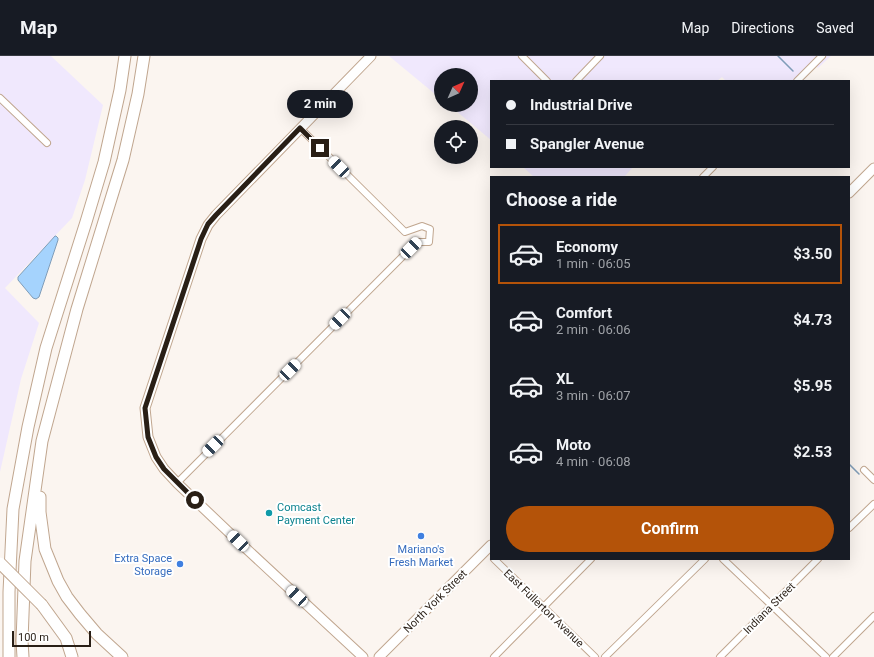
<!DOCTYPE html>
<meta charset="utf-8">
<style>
:root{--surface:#171b24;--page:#242831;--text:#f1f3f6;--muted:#9ea1a6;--line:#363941;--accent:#b45309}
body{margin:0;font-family:Roboto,sans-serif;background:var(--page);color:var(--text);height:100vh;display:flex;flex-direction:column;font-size:15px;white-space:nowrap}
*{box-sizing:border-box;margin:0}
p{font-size:13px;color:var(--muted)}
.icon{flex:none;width:22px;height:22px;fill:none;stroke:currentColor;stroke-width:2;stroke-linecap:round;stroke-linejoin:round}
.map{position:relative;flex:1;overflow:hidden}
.drawer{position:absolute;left:490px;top:120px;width:360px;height:384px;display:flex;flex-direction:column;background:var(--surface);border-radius:0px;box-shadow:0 4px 16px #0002}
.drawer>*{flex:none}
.hud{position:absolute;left:490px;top:24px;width:360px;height:88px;border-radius:0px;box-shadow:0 4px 16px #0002;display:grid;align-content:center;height:88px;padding:0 16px;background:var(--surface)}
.needle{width:26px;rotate:45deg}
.controls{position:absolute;left:434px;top:12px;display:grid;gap:8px}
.controls a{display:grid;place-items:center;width:44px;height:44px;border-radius:50%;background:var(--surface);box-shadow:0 4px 16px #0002;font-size:20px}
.scale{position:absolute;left:12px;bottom:10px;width:79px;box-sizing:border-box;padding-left:4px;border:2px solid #291f16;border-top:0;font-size:11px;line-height:14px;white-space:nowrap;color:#291f16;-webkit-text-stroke:3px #fff;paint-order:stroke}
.end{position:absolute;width:18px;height:18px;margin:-9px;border:5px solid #291f16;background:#fff;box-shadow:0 0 0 2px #fff}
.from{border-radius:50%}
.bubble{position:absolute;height:28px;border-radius:14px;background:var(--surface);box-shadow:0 4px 16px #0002;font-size:13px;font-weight:700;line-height:28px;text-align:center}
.car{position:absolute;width:12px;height:24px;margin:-12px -6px;border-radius:5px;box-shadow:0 0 3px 1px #0007;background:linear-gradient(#fff 24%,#345 0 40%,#fff 0 76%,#345 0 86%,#fff 0)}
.hud b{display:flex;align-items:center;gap:14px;height:38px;font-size:15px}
.hud b+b{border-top:1px solid var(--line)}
.hud i{width:10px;height:10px;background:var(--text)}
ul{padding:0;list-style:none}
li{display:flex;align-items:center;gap:12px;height:60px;margin:0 8px 6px;padding:0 8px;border:2px solid transparent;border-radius:0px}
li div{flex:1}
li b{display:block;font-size:15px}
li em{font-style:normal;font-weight:700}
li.on{border-color:var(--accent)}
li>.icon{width:36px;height:36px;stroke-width:1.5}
h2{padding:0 16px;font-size:18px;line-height:48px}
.button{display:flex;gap:8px;margin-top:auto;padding:8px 16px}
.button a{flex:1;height:46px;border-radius:24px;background:var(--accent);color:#fff;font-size:16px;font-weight:700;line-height:46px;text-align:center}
header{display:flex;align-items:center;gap:24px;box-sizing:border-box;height:56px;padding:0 20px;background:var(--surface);border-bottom:1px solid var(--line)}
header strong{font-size:19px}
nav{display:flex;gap:22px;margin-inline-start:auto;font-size:14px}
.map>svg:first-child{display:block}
.industrial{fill:#f0e8fd}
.water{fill:#a5d3fd;stroke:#809db8}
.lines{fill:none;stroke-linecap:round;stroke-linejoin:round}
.stream{stroke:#809db8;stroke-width:1.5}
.street-casing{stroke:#c0a68f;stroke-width:8}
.secondary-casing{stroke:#c0a68f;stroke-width:11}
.highway-casing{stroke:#c0a68f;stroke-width:13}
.street{stroke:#fff;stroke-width:6}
.secondary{stroke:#fff;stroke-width:9}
.highway{stroke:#fff;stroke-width:11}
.highway-bridge-casing{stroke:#c0a68f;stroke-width:13;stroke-linecap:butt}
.highway-bridge{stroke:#fff;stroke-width:11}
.route{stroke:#291f16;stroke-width:5}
.culture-dot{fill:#0f9aa8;stroke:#fff;stroke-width:1.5}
.shop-dot{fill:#3f7fe0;stroke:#fff;stroke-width:1.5}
.labels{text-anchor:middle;stroke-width:4;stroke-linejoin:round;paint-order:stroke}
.culture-label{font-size:11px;fill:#0d838f;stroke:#fff;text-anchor:start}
.shop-label{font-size:11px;fill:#366cbe;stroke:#fff}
.street-label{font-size:11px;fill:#291f16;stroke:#fff}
</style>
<header>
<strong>Map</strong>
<nav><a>Map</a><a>Directions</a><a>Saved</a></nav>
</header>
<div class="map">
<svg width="874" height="601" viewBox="0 0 874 601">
<rect width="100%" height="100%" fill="#fbf5f0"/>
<path class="industrial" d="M0 0H51L103 49 85 124 72 162 5 232 39 267 21 323 0 416Z
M389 0H831L818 12 816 10 800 25H726L722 21 717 25H491V84L449 49H471V19H441V43Z
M523 111H633L624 121H534Z"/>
<path class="water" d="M55 180H56L58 182V184L39 241 36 243 33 242 18 224V221Z"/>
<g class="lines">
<path class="stream" d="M778 0 793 15
M849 408 859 418"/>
<defs>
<path id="street" d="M522 0 547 25
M576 25 600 0
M797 25 822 0
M0 42 47 87
M703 121 713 111
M864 414 874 424
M177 427 417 186H429L430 173 422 170 405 176 300 72
M849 472 874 448
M494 503 595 601
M723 503 826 601
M494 601 591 503
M605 601 705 503
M720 601 818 503
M833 601 874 560"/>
<path id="secondary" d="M849 137 874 112
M363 601 238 485 177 427 164 413 156 401 148 381 145 352 201 183 208 169 216 159 371 0
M379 601 491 489"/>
<path id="highway" d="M40 441V456L45 493 58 525 67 541 80 558 97 578 122 601
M42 549 66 582 72 601
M9 601V536L13 453 28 371 46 292 86 166 104 106 120 34 125 0
M23 601 22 585 25 505 42 385 77 253 123 104 138 38 144 0"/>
</defs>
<use href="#street" class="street-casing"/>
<use href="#secondary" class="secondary-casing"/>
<use href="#highway" class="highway-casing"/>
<use href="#street" class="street"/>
<use href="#secondary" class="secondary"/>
<use href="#highway" class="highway"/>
<defs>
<path id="highway-bridge" d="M0 507 42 549"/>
</defs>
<use href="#highway-bridge" class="highway-bridge-casing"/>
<use href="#highway-bridge" class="highway-bridge"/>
</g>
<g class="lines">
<path class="route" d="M195 444 164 413 156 401 148 381 145 352 201 183 208 168 216 159 300 72 320 92"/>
</g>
<circle class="culture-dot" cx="269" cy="457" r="4"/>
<g class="shop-dot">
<circle cx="421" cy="480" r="4"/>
<circle cx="180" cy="508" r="4"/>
</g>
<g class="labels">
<g class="culture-label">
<text x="277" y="455">Comcast<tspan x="277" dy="13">Payment Center</tspan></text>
</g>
<g class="shop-label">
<text x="421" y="497">Mariano's<tspan x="421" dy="13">Fresh Market</tspan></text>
<text x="172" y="506" text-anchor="end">Extra Space<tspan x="172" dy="13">Storage</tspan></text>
</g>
<g class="street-label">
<text transform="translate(435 545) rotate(-45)" y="4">North York Street</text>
<text transform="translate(544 552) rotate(44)" y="4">East Fullerton Avenue</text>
<text transform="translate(769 552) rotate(-45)" y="4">Indiana Street</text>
</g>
</g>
</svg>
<div class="controls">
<a><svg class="needle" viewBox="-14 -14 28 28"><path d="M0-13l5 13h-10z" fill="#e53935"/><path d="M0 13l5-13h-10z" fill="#9ea1a6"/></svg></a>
<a><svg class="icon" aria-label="locate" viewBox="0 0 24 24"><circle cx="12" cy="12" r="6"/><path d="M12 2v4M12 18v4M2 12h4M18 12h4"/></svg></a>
</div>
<div class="scale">100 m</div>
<i class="end from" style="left:195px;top:444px"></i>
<i class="end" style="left:320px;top:92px"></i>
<div class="bubble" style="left:287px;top:34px;width:66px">2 min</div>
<i class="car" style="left:339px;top:111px;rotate:315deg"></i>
<i class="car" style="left:411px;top:192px;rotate:45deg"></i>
<i class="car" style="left:340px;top:263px;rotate:225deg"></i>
<i class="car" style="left:290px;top:314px;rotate:45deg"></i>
<i class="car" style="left:213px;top:390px;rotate:225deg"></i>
<i class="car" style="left:238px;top:485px;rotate:314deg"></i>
<i class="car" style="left:297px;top:540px;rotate:313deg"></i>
<div class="hud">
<b><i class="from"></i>Industrial Drive</b>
<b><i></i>Spangler Avenue</b>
</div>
<section class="drawer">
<h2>Choose a ride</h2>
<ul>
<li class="on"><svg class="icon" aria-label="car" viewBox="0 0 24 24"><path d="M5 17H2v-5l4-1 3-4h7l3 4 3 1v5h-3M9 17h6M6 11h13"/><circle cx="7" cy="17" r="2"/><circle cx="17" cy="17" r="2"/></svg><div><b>Economy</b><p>1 min · 06:05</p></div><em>$3.50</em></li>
<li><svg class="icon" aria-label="car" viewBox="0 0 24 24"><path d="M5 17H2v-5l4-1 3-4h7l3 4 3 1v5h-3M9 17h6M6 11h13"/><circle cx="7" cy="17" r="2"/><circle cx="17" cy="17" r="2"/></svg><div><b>Comfort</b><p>2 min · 06:06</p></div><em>$4.73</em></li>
<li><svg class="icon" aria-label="car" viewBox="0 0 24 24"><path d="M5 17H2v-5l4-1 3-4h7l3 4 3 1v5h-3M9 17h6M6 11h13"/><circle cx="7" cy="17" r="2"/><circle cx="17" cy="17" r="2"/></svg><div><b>XL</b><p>3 min · 06:07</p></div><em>$5.95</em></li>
<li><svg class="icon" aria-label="car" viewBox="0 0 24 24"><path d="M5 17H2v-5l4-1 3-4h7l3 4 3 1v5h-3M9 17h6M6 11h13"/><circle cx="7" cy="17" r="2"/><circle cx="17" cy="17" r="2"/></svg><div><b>Moto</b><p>4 min · 06:08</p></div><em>$2.53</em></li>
</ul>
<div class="button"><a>Confirm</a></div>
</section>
</div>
